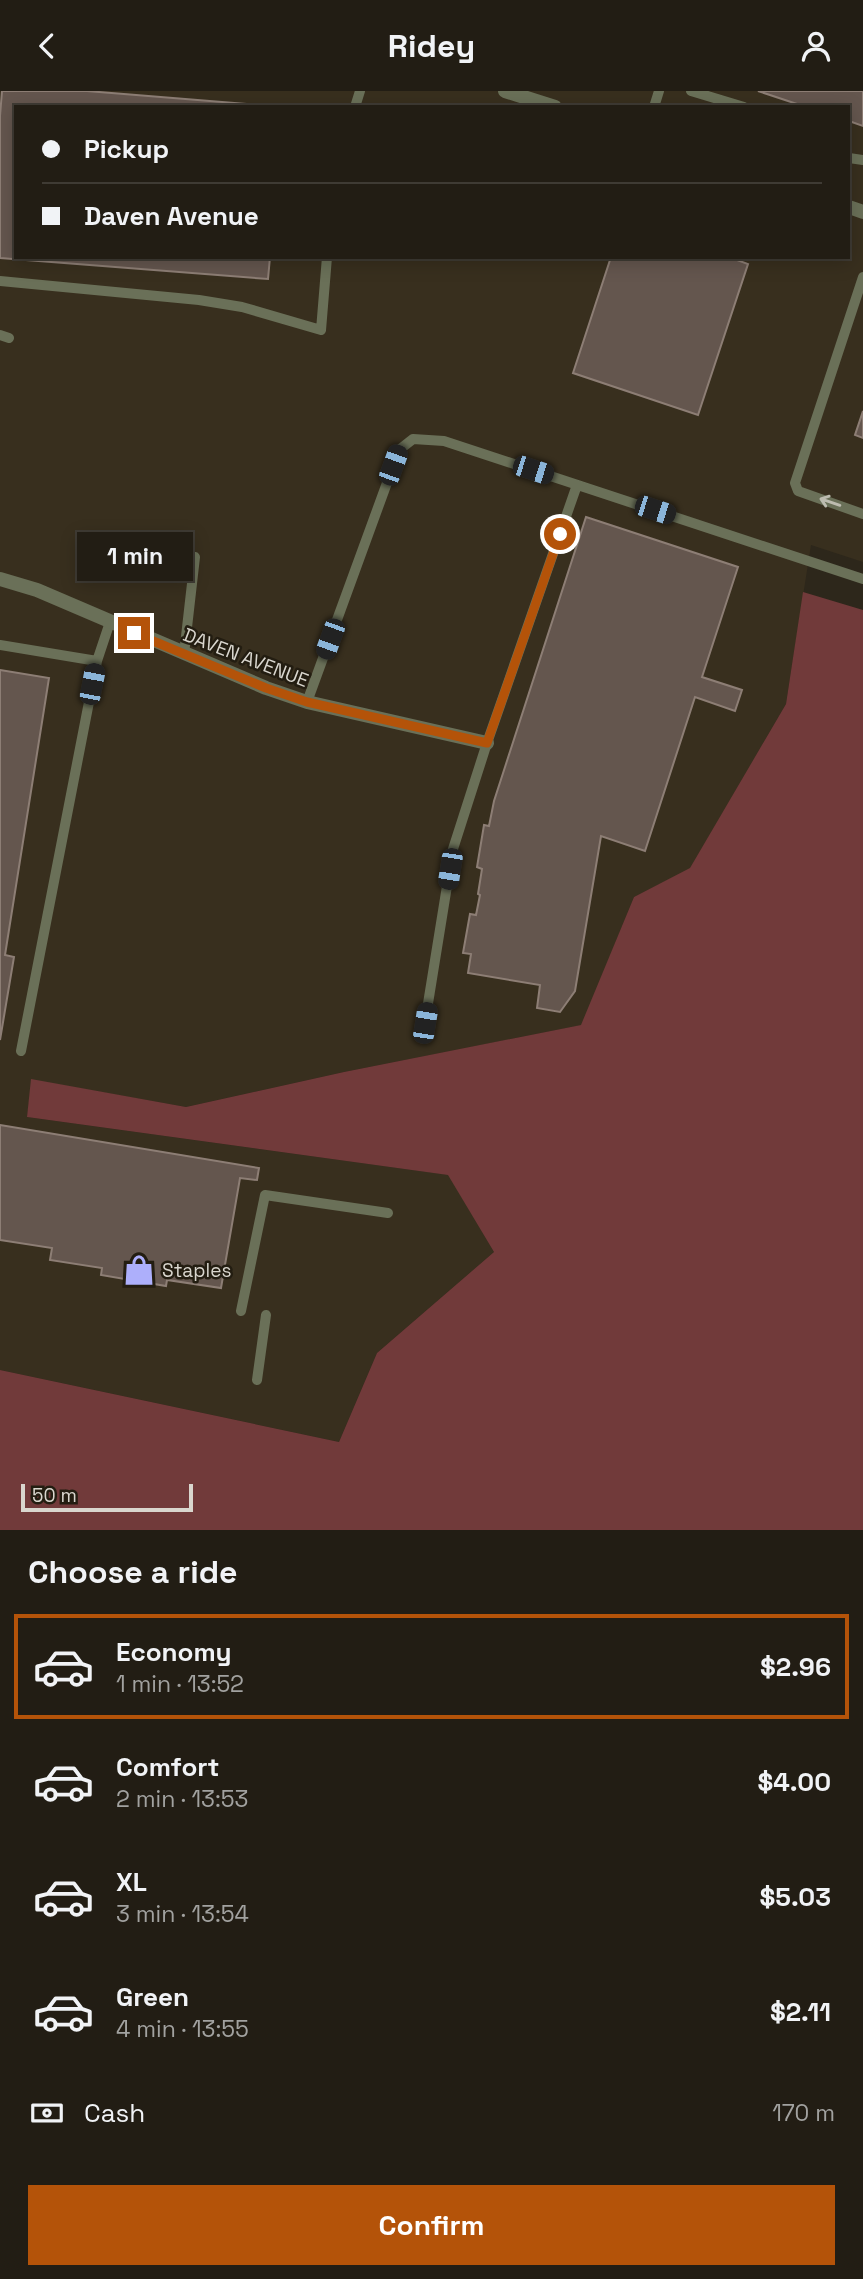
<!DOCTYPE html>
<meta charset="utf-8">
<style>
:root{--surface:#221d14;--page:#2e2a22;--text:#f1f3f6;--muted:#a2a2a0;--line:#3f3b34;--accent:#b45309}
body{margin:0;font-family:"Space Grotesk",sans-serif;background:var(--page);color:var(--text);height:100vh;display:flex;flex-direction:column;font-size:26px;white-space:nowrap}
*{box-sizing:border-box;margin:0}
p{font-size:23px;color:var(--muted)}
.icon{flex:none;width:38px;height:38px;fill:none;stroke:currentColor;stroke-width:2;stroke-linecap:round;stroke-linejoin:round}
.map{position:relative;height:1439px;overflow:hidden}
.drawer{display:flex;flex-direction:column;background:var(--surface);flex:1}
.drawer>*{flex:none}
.top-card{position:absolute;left:14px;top:14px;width:836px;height:154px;border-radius:0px;box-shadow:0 4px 18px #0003,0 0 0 2px var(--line);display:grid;align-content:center;height:154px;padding:0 28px;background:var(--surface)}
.scale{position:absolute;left:21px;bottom:18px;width:172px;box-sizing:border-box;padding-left:7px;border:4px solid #d9d6ce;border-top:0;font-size:19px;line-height:24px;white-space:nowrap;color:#d9d6ce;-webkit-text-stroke:5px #231d11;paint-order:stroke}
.end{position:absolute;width:32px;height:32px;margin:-16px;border:9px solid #b45309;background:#fff;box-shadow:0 0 0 4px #fff}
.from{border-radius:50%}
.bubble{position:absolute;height:49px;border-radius:0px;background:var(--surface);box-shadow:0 4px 18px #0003,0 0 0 2px var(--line);font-size:23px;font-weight:600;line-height:49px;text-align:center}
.car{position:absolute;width:21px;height:42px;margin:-21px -10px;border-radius:9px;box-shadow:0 0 5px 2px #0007;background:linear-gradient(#222 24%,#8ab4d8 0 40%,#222 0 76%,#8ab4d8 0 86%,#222 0)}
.top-card b{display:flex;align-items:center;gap:24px;height:66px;font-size:26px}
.top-card b+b{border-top:2px solid var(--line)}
.top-card i{width:18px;height:18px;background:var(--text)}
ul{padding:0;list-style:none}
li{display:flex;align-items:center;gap:21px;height:105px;margin:0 14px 10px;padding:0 14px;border:4px solid transparent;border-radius:0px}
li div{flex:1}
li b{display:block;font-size:26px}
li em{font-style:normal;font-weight:600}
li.selected{border-color:var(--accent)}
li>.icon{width:63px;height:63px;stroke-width:1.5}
h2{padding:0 28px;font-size:32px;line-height:84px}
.pay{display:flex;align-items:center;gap:18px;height:77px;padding:0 28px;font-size:26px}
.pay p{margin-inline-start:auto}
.primary-button{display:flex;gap:14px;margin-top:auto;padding:14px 28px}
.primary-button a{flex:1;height:80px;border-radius:0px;background:var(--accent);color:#fff;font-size:28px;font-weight:600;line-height:80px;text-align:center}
header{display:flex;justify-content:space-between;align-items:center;height:91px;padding:0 28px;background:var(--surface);font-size:32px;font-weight:600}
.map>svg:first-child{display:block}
.built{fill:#382f1e;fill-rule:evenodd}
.green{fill:#713a3a}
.building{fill:#64564e;stroke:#8d7e75;stroke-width:2}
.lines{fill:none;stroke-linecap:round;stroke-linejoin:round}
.lane{stroke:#6a7058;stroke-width:10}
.street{stroke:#6a7058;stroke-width:14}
.oneway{stroke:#bdbcb0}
.route{stroke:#b45309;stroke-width:9}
.labels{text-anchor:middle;stroke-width:5;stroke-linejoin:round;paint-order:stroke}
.street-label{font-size:19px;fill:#d9d6ce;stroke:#231d11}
.poi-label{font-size:19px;fill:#d9d6ce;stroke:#231d11;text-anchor:start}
</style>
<header><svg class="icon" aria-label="back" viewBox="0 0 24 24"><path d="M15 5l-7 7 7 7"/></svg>Ridey<svg class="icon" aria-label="person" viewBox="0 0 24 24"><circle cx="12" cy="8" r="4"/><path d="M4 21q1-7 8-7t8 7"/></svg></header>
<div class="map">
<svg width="863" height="1439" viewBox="0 0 863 1439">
<rect width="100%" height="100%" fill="#2d271b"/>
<path class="built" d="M0 0H863V471L811 454 786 613 690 778 634 806 582 934 344 981 186 1016 32 989 27 1026 449 1084 494 1161 377 1262 339 1351 0 1279ZM16 16H849V166H16Z"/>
<path class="green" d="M803 501 863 519V1439H0V1279L339 1351 377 1262 494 1161 448 1084 27 1026 31 988 186 1016 344 981 581 934 634 806 690 777 786 613Z"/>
<path class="building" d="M2 0H87L283 16H16V166H270L268 188 0 167V25Z
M758 0H863V35L849 30V16H806Z
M611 166H729L748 173 698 324 573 282Z
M863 320V347L855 344Z
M586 426 738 476 702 586 742 599 735 620 695 606 645 760 601 745 575 900 560 921 537 917 540 894 468 882 471 863 463 862 470 823 476 824 480 804 478 803 482 778 477 776 484 734 489 735 494 710Z
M0 579 49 587 5 864 14 866 0 949Z
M0 1034 259 1077 257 1089 240 1087 221 1197 167 1189 166 1195 101 1184 102 1177 50 1169 52 1157 0 1149Z"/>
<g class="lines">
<path class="lane" d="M691 0 744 16
M355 16 360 0
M654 16 659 0
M849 67 863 69
M863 186 795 392 798 400 863 423
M0 190 199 209 242 216 321 239 327 166
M0 244 9 247
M0 554 97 570
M184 563 195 466
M307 611 399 359 413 348 444 350 863 488
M425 931 453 758 487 652 577 394
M21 960 97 570 110 531
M241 1220 265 1104 388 1122
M257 1289 266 1224"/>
<path class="street" d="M505 0 555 16
M849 116 863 121
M0 488 37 499 266 597 307 611 487 652"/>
</g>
<defs><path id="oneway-shaft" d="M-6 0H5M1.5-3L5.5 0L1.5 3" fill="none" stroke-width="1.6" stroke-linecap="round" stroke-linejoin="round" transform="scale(1.75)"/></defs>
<use class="oneway" href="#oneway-shaft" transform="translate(830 411) rotate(-161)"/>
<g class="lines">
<path class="route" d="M134 542 266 597 307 611 487 652 560 443"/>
</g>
<defs>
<symbol id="shop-bare" viewBox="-9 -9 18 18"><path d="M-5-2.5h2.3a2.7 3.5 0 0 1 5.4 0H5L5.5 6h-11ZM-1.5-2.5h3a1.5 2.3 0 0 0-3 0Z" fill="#adaffb" stroke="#231d11" stroke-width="2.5" paint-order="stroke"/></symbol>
</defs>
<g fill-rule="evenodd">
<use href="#shop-bare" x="117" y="1157" width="44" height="44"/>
</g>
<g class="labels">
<g class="street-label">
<text transform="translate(246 566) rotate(21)" y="7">DAVEN AVENUE</text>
</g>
<g class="poi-label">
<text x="162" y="1186">Staples</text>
</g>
</g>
</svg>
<div class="scale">50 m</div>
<i class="end from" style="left:560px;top:443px"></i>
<i class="end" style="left:134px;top:542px"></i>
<div class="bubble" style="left:77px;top:441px;width:116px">1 min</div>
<i class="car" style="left:393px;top:374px;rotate:20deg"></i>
<i class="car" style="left:533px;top:379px;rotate:108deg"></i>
<i class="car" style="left:655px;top:419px;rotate:108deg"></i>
<i class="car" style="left:330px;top:548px;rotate:200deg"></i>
<i class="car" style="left:92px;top:593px;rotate:11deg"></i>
<i class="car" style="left:450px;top:778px;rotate:189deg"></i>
<i class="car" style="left:425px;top:932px;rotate:9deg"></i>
<div class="top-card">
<b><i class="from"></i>Pickup</b>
<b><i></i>Daven Avenue</b>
</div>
</div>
<section class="drawer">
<h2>Choose a ride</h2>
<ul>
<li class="selected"><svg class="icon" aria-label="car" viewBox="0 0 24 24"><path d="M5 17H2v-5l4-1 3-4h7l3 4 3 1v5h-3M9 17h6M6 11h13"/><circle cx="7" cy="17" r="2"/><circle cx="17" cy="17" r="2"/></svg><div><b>Economy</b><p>1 min · 13:52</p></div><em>$2.96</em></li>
<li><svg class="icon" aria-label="car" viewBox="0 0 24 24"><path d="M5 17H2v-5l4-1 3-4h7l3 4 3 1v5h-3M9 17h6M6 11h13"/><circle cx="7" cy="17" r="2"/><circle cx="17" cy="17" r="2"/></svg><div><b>Comfort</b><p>2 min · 13:53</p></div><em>$4.00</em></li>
<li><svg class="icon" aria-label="car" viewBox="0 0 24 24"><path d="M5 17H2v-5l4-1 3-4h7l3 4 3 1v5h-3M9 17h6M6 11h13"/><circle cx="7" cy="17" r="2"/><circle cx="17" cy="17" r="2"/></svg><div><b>XL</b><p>3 min · 13:54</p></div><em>$5.03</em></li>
<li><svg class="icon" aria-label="car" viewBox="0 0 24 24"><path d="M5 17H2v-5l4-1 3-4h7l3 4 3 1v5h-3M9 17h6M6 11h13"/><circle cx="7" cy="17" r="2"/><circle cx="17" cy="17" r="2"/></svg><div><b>Green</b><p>4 min · 13:55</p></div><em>$2.11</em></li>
</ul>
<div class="pay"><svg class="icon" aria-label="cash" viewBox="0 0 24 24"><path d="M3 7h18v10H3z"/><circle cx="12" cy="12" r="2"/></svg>Cash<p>170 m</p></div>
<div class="primary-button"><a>Confirm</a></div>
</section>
